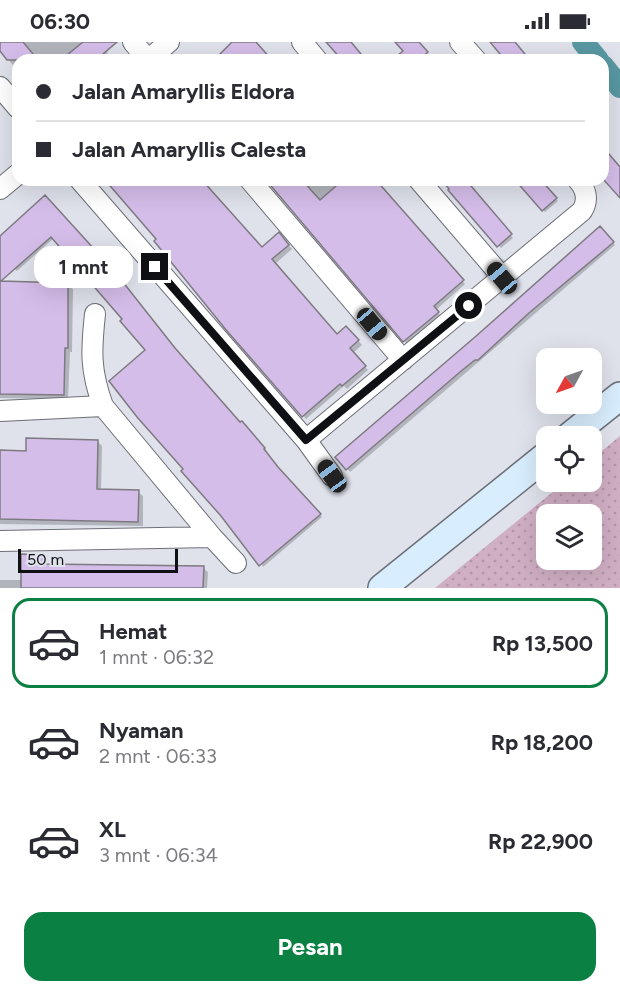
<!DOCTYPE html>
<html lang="id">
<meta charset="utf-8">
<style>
:root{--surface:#fff;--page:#f7f7f7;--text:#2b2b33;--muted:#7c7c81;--line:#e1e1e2;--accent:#0b8043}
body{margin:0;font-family:Figtree,sans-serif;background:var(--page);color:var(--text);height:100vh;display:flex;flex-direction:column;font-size:22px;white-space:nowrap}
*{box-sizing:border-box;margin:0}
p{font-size:20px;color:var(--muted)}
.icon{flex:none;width:33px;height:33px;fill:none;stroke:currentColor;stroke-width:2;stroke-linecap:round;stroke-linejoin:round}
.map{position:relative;height:546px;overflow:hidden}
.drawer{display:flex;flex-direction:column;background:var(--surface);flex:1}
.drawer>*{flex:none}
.top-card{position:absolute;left:12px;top:12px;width:597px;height:132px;border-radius:18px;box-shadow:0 6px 24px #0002;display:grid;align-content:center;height:132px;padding:0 24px;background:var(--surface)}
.needle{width:39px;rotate:230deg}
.tools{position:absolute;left:536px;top:306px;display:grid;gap:12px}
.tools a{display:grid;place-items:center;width:66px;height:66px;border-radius:12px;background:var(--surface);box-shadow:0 6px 24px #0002;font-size:30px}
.scale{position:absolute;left:18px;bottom:15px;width:160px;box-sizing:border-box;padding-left:6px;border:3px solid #0f1013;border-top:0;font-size:16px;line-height:21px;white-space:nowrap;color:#0f1013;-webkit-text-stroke:4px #dfe1eb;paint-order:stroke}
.end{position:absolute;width:27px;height:27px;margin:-14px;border:8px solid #0f1013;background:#fff;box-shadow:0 0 0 3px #fff}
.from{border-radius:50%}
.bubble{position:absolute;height:42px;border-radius:18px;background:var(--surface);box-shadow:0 6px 24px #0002;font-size:20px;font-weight:700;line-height:42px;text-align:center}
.car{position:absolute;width:18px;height:36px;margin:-18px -9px;border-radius:8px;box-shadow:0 0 4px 2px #0007;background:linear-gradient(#222 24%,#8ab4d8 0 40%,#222 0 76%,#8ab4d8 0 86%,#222 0)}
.top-card b{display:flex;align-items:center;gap:21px;height:57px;font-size:22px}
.top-card b+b{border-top:2px solid var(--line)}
.top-card i{width:15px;height:15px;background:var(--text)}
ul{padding:10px 0 0;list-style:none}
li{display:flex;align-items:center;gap:18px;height:90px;margin:0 12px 9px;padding:0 12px;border:3px solid transparent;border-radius:18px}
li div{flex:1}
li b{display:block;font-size:22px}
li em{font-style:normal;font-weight:700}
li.active{border-color:var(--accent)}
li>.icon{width:54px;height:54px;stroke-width:1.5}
.cta{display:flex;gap:12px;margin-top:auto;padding:12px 24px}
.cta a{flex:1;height:69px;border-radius:18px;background:var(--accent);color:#fff;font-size:24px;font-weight:700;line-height:69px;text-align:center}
.status{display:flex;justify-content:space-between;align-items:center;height:42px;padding:0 30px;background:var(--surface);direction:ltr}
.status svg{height:16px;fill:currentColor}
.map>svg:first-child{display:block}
.grass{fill:url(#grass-dots);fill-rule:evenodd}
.shadow{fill:#0003}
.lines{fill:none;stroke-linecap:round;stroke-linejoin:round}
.canal{stroke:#5897a2;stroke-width:22}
.building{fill:#d4bde9;stroke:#7e7a81;stroke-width:1.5}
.minor-casing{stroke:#6d6f77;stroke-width:22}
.secondary-casing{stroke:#6d6f77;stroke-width:30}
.minor{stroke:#fff;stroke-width:20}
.secondary{stroke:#d8edfd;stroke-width:27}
.route{stroke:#0f1013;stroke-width:8}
</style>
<div class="status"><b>06:30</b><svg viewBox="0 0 49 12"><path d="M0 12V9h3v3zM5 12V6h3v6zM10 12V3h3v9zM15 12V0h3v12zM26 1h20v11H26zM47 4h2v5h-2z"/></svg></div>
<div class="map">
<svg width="620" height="546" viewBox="0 0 620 546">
<defs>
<pattern id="grass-dots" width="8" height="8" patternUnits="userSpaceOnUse" patternTransform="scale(1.5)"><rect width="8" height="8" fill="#d0aec3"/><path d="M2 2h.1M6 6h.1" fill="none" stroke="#b195a7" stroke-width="1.8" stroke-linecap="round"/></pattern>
</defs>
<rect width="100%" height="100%" fill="#dfe1eb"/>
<path class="grass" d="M620 394V546H435L565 440H591V418ZM546 472H591V518H546Z"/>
<path class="shadow" d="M0 0H99L108 11 100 18H18V29L0 8Z
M396 0H418L433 18H411Z
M107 138H204L211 147 210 149 262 207 279 192 292 207 275 222 337 294 350 289 362 303 353 311 368 328 347 347 344 344 306 377 159 197Z
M267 138H374L465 242 436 268 441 274 407 302Z
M444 138H467L466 139 513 196 501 206 450 148 451 147Z
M516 138H539L558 159 545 170Z
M45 155 177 311 240 382 244 383 267 409 265 411 281 430 322 475 263 525 147 308 54 196 17 229 0 210V196Z
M600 186 615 203 350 430 337 415 476 296Z
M0 241 68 242 73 247 72 310H70L68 357 0 356Z
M97 399 102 404 101 448 138 450 143 454V484L0 482V410L27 411Z
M42 514 47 519V523L203 526 208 530 207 546H0V538H22Z"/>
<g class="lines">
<path class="canal" d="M583 0 598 18
M603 24 620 45"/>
</g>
<path class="building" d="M0 0H23L38 18H7L0 9Z
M83 0H117L96 18H61Z
M232 0H256L272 18H214Z
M326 0H351L366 18H342Z
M395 0H419L428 10 419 18H392L403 9Z
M490 0H515L530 18H505Z
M603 105 620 125V156L603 137Z
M105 138H202L262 205 279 190 289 203 272 217 337 292 346 284 359 298 350 306 366 324 342 344 340 342 302 375 227 289 154 199 156 197Z
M266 138H302L320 158 343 138H376L464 238 434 264 439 270 403 300Z
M442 138H466L512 192 497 205 448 148 449 147Z
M515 138H541L557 156 542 169Z
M45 153 115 230 175 306 240 380 242 379 265 406 264 407 278 425 321 472 259 524 221 474 181 429 183 427 137 375 109 339 145 308 120 279 122 277 51 195 1 239 68 241V306H65L64 353 0 352V194Z
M600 184 614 200 529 271 478 318H475L460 330 346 428 335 415 475 295Z
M26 396 98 398 97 447 139 448 138 480 0 477V408L26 409Z
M21 512 43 513V522L204 524 203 546H21Z"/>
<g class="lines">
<defs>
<path id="minor" d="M133 0 148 18 169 0
M302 0 317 18
M460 0 476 18
M0 45 18 66
M80 138 306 398 332 434
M250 138 403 318
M419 138 503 236
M0 147 18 132
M95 272C91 309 90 328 103 364
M0 369 103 364 212 495 236 521
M306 398 582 169C589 158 586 147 578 138
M0 499 212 495"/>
<path id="secondary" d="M570 394 620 354
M382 546 546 414"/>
</defs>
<use href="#minor" class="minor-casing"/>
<use href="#secondary" class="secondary-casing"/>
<use href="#minor" class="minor"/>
<use href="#secondary" class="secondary"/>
</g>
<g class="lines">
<path class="route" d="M155 225 306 398 469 264"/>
</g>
</svg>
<div class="tools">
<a><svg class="needle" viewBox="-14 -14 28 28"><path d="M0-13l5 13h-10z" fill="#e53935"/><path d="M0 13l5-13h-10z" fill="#7c7c81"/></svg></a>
<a><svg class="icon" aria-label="locate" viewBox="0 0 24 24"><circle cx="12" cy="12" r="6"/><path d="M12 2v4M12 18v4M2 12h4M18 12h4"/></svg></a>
<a><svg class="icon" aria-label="layers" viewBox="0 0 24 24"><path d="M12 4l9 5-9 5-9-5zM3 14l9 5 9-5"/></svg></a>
</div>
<div class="scale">50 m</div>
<i class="end from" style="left:469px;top:264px"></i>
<i class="end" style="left:155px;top:225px"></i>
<div class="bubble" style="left:34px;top:204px;width:99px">1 mnt</div>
<i class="car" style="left:502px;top:236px;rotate:320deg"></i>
<i class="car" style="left:372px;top:282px;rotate:140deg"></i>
<i class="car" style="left:332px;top:434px;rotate:324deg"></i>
<div class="top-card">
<b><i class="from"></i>Jalan Amaryllis Eldora</b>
<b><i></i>Jalan Amaryllis Calesta</b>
</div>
</div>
<section class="drawer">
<ul>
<li class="active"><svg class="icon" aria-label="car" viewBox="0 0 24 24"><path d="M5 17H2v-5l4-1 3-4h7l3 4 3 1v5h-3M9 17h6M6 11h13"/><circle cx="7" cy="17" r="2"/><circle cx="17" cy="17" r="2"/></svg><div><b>Hemat</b><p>1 mnt · 06:32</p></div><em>Rp 13,500</em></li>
<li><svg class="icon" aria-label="car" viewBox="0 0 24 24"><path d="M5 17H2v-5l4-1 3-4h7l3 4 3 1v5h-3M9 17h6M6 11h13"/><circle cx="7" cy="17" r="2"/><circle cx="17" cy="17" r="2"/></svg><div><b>Nyaman</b><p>2 mnt · 06:33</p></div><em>Rp 18,200</em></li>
<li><svg class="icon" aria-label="car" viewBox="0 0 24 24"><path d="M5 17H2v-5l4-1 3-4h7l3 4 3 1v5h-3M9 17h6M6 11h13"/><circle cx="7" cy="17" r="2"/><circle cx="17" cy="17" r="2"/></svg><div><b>XL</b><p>3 mnt · 06:34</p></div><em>Rp 22,900</em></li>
</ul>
<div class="cta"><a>Pesan</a></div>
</section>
